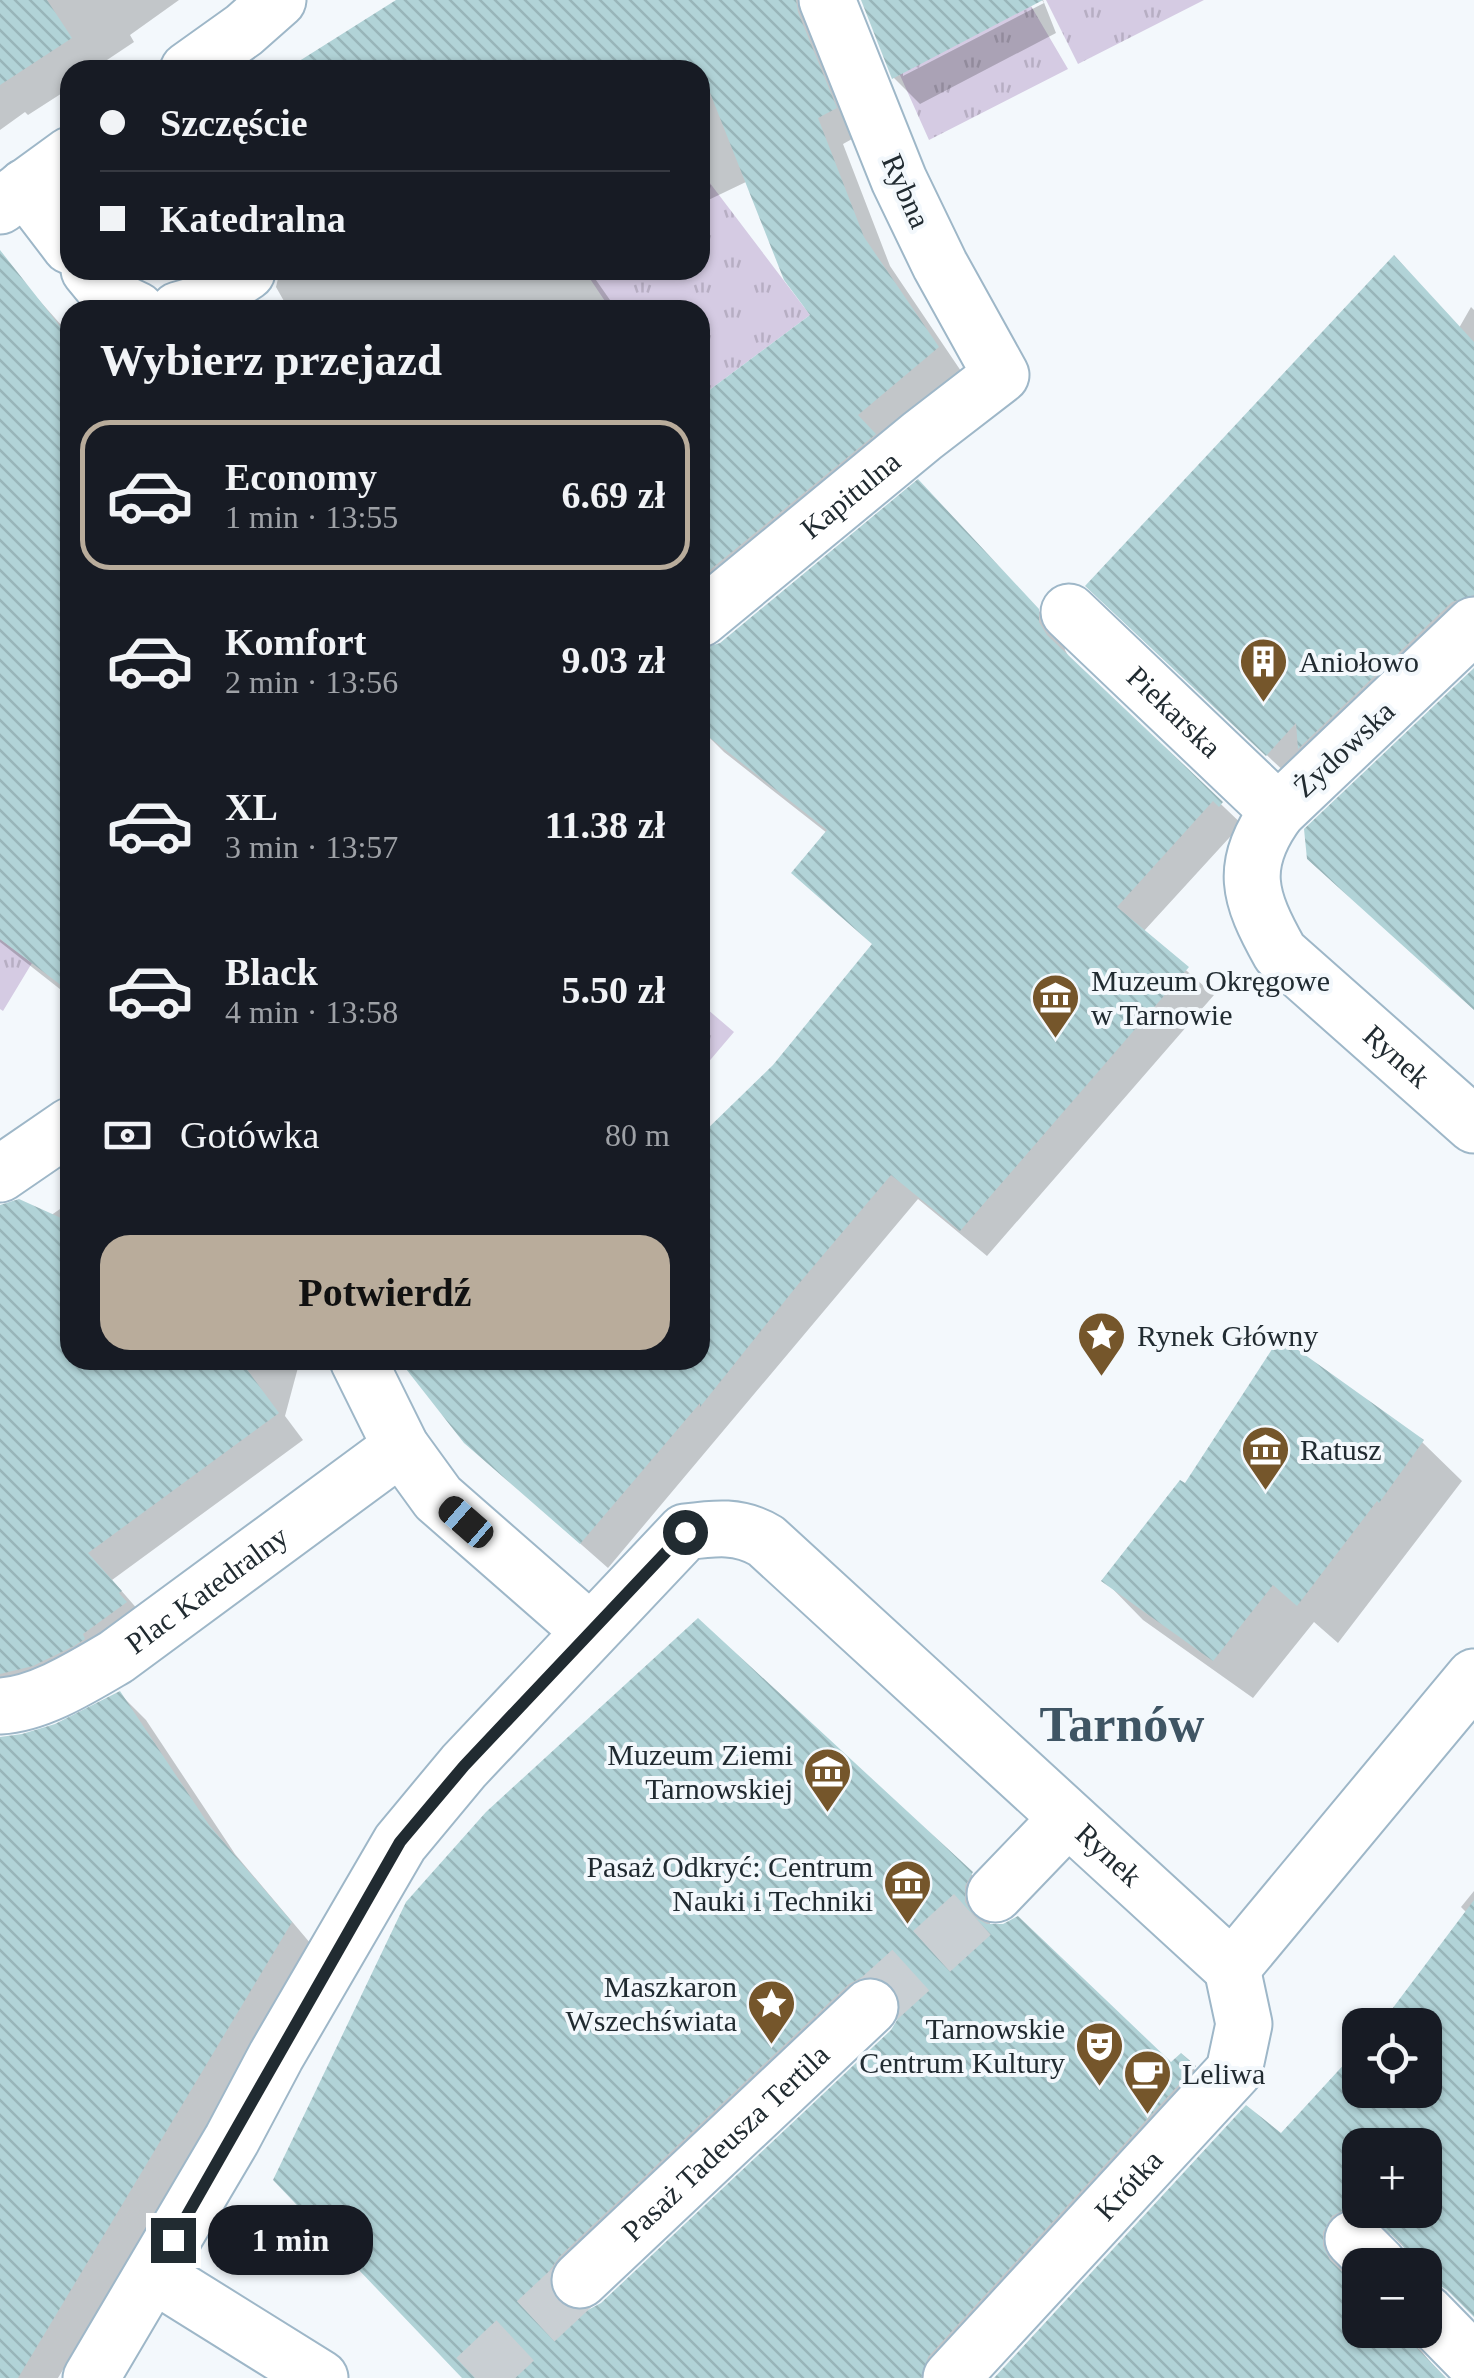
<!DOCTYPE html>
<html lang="pl">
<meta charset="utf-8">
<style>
:root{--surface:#171b24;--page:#242831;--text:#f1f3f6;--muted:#9ea1a6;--line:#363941;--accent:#b9ac9b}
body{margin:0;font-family:Georgia,serif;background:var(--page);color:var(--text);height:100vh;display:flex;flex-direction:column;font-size:38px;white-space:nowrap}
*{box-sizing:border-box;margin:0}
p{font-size:32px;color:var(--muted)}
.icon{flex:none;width:55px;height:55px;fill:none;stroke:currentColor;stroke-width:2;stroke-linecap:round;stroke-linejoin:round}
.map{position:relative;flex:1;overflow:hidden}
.side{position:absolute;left:60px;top:300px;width:650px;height:1070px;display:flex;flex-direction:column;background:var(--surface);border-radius:30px;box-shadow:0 2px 8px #0004}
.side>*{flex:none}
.top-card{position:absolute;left:60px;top:60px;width:650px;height:220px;border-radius:30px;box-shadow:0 2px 8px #0004;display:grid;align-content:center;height:220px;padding:0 40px;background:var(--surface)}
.fabs{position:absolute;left:1342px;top:2008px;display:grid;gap:20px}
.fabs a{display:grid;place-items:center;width:100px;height:100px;border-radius:20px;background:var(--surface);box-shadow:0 2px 8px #0004;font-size:50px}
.end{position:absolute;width:45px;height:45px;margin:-22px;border:12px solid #212b31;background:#fff;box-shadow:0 0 0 5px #fff}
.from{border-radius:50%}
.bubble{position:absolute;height:70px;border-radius:30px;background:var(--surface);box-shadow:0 2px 8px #0004;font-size:32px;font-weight:700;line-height:70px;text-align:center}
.car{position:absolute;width:30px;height:60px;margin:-30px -15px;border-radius:12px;box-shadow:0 0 8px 2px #0007;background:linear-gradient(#222 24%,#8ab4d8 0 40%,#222 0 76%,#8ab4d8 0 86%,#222 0)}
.top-card b{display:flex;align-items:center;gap:35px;height:95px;font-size:38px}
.top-card b+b{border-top:2px solid var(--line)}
.top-card i{width:25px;height:25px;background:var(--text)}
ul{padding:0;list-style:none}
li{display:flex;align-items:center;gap:30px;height:150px;margin:0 20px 15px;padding:0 20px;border:5px solid transparent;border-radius:30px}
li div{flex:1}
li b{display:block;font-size:38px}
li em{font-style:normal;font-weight:700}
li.selected{border-color:var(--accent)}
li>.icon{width:90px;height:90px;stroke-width:1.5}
h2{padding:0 40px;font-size:45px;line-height:120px}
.pay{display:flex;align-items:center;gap:25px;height:110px;padding:0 40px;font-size:38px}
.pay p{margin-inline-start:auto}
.primary-button{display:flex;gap:20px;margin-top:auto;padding:20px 40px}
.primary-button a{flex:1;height:115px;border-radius:30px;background:var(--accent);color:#111;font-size:40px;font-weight:700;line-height:115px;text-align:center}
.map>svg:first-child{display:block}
.grass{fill:url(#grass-tufts)}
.shadow{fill:#0003;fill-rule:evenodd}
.building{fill:url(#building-back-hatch);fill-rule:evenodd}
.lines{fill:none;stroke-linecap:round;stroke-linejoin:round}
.street-tunnel{stroke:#c9cfd3;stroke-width:55;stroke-dasharray:55 28;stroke-linecap:butt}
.street-casing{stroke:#9eb7c8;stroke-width:59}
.street{stroke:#fff;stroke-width:55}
.route{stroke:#212b31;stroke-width:12}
.labels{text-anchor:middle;stroke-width:8;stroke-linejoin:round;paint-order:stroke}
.street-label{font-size:30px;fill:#212b31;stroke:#f3f8fc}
.poi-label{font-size:30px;fill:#212b31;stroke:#f3f8fc;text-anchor:start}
.town-label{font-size:50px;font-weight:bold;fill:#3f5564;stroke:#f3f8fc}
</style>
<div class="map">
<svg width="1474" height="2378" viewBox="0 0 1474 2378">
<defs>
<pattern id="grass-tufts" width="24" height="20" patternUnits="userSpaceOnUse" patternTransform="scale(2.5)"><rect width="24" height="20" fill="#d5cbe3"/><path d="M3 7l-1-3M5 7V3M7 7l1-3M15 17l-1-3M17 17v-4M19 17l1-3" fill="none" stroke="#b7aec3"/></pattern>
<pattern id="building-back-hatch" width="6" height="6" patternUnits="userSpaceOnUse" patternTransform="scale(2.5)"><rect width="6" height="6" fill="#b1d3d7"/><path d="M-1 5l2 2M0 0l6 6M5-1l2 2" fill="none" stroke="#98b5b9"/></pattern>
</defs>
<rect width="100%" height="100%" fill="#f3f8fc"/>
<path class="grass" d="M1046 0H1204L1078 64Z
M1031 6 1068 69 929 140 899 73Z
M700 170 810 315 700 397V310H611L584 270H700Z
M0 939 32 963 3 1011 0 1009Z
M700 1003 734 1032 700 1072Z"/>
<path class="shadow" d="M0 0H179L130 35 134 42 98 66 100 69 70 70V88L28 115 25 112 0 130Z
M401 0H837L861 134 843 144 890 266 963 374 700 629V400L814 315 748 181 700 204V70H290Z
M863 0H1038L903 70V76L1044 3 1042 0H1043L1056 33 920 104 894 78Z
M589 270 617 310H289L276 287 280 270Z
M16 274 70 335V997L0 942V287Z
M1471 307 1474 310V625L1289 776 1110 608 1459 328Z
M944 509 1064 638 1065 650 1071 661 1248 830 1240 826 1143 932 1214 995 987 1256 918 1199 608 1568 465 1442 411 1360H700V1122L709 1131 775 1067 874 945 827 833 724 752 700 728V652H707Z
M70 1202V1360H300L285 1416 303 1440 112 1580 146 1619 0 1716V1207L50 1216Z
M1422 1442 1462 1481 1338 1643 1314 1622 1253 1698 1143 1620 1104 1580 1186 1486Z
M120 1694 146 1720 235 1854 316 1950 58 2378H0V1737L19 1738 58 1726Z
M971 1874 997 1900 990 1912V1927L1171 2066 1181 2057 1220 2093 957 2378H465L276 2180ZM890 2001 903 2002V2016L893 2031 603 2305 587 2313 574 2312 575 2296Z
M1474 1891V2315L1390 2234 1372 2233 1348 2256 1347 2274 1360 2292V2330H1420V2349L1443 2378H997L1281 2136 1360 2050V2090H1425V2025H1383L1467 1913 1461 1907ZM1360 2145H1425V2210H1360Z"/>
<path class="building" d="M0 0H47L72 38 0 85Z
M396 0H796L798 12 837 108 818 118 864 237 939 347 858 415 876 434 700 578V397L810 315 784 280 701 70H285Z
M861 0H1043L892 79Z
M0 250 70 339V992L0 939Z
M1394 255 1474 342V595L1452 602 1298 749 1296 723 1266 756 1085 586Z
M918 479 1039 609V622L1047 635 1223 802 1219 807 1213 801 1117 907 1189 967 960 1231 891 1175 796 1287 700 1407V1403L580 1544 464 1443 399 1360H700V1136L773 1065 872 944 791 873 827 830 700 730V649L720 643Z
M1474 668V1010L1307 859 1304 829Z
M19 1199 70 1222V1360H240L279 1413 88 1553 122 1591 119 1593 127 1602 83 1634 85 1639 74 1646 33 1666 0 1674V1205Z
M1280 1337 1424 1440 1379 1503 1377 1501 1297 1606 1273 1585 1213 1661 1101 1581 1180 1480 1185 1483Z
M698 1618 973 1872 965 1886V1902L974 1917 987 1924H1003L1018 1916 1171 2062 1181 2053 1196 2066 928 2357 921 2378H462L273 2180 406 1902 486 1812ZM864 1976 880 1977 892 1985 900 1999V2015L891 2030 601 2303 586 2311 570 2310 558 2302 549 2286 550 2270 559 2257 849 1984Z
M120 1691 209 1825 292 1922 18 2378H0V1737L22 1734 55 1724Z
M1474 1900V2317L1447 2290 1434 2282H1425V2265H1409V2256L1401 2243 1363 2210H1425V2145H1360V2209H1346L1332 2216 1323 2232V2246L1330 2260 1360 2289V2330H1400L1446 2378H994L1246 2105 1281 2133 1360 2047V2090H1425V2025H1380Z"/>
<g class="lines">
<path class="street-tunnel" d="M870 2007 995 1894
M475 2378 580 2280"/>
<defs>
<g id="street">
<path d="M188 70 244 30 278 0"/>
<path d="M25 187 70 246"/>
<path d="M0 206 70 155"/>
<path d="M89 270 112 298 137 310"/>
<path d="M178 310 199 304 247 272"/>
<path id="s1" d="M1069 612 1278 811"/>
<path id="s2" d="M700 619 922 436 1001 375 940 265 899 180 827 0"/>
<path id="s3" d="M1474 625 1278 811C1238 865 1249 898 1280 953L1474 1125"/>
<path d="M0 1174 70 1126"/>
<path d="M358 1360 401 1447 438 1498 590 1631"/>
<path id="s4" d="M0 1706C39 1704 82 1677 116 1657L401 1447"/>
<path d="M995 1894 1067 1819"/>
<path d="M1232 1968 1474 1677"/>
<path d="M1353 2239 1379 2265"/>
<path d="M153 2274 320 2378"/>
<path id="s5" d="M580 2280 870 2007"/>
<path d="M1425 2312 1474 2362"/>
<path id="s6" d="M91 2378 232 2139 276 2056 400 1843 464 1766 685 1532C715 1528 740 1525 766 1541L1232 1968"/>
<path id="s7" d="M951 2378 1234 2071 1244 2024 1232 1968"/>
</g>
</defs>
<use href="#street" class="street-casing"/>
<use href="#street" class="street"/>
</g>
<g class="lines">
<path class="route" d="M173 2240 400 1842 464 1766 685 1532"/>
</g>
<defs>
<symbol id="building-pin" viewBox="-11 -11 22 30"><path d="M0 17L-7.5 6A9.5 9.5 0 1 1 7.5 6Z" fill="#75562b" stroke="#f3f8fc"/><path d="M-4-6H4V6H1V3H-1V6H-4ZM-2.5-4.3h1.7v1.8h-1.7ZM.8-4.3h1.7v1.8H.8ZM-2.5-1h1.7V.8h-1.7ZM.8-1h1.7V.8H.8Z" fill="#fff"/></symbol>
<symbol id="museum-pin" viewBox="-11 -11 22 30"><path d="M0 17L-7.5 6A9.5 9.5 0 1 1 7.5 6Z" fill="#75562b" stroke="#f3f8fc"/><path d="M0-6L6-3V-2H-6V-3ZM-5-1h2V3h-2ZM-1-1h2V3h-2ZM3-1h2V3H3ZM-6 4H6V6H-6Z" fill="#fff"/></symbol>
<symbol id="sight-pin" viewBox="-11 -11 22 30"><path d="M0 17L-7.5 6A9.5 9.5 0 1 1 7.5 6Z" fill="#75562b" stroke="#f3f8fc"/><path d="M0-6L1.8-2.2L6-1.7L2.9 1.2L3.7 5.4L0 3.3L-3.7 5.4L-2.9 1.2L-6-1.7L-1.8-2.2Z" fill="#fff"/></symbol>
<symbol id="theatre-pin" viewBox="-11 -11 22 30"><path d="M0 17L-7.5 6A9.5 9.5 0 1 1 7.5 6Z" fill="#75562b" stroke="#f3f8fc"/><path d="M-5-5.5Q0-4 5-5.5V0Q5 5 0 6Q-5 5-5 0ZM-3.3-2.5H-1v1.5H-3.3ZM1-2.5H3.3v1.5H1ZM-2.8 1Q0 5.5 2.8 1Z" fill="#fff"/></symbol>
<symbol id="cafe-pin" viewBox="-11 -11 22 30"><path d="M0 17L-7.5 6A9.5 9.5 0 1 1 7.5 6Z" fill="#75562b" stroke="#f3f8fc"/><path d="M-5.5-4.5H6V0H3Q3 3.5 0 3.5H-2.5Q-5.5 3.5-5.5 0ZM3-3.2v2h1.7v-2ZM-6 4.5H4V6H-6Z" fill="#fff"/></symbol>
</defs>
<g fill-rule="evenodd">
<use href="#building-pin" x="1236" y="634" width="55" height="75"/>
<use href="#museum-pin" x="1028" y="970" width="55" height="75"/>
<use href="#sight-pin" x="1074" y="1308" width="55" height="75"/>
<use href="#museum-pin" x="1238" y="1422" width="55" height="75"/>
<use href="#museum-pin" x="800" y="1744" width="55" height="75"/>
<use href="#museum-pin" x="880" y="1856" width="55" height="75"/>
<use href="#sight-pin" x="744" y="1976" width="55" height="75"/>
<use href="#theatre-pin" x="1072" y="2018" width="55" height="75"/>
<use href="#cafe-pin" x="1120" y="2046" width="55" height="75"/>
</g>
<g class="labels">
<g class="street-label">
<text transform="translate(906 191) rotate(66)" y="10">Rybna</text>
<text dy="10" stroke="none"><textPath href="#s2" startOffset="195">Kapitulna</textPath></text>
<text dy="10" stroke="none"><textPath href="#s1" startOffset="145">Piekarska</textPath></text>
<text transform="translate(1344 749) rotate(-43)" y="10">Żydowska</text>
<text dy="10" stroke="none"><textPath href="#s3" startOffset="580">Rynek</textPath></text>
<text dy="10" stroke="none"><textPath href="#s4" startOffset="240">Plac Katedralny</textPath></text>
<text dy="10" stroke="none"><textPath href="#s6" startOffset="1588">Rynek</textPath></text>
<text dy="10" stroke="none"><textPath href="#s5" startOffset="200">Pasaż Tadeusza Tertila</textPath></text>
<text dy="10" stroke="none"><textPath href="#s7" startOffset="262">Krótka</textPath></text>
</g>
<g class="poi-label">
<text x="1299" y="672">Aniołowo</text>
<text x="1091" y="991">Muzeum Okręgowe<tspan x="1091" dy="34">w Tarnowie</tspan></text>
<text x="1137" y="1346">Rynek Główny</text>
<text x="1300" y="1460">Ratusz</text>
<text x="793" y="1765" text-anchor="end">Muzeum Ziemi<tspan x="793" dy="34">Tarnowskiej</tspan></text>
<text x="873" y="1877" text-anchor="end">Pasaż Odkryć: Centrum<tspan x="873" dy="34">Nauki i Techniki</tspan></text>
<text x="737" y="1997" text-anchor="end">Maszkaron<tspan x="737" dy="34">Wszechświata</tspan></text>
<text x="1065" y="2039" text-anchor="end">Tarnowskie<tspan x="1065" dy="34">Centrum Kultury</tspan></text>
<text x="1182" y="2084">Leliwa</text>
</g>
<g class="town-label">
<text x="1122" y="1741">Tarnów</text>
</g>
</g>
</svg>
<div class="fabs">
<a><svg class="icon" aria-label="locate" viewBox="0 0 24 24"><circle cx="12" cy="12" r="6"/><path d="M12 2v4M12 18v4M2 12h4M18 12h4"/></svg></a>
<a>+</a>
<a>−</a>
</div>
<i class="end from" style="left:685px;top:1532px"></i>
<i class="end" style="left:173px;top:2240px"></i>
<div class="bubble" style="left:208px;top:2205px;width:165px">1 min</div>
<i class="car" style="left:466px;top:1522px;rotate:311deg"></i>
<div class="top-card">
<b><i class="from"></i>Szczęście</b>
<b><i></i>Katedralna</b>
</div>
<section class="side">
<h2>Wybierz przejazd</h2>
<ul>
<li class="selected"><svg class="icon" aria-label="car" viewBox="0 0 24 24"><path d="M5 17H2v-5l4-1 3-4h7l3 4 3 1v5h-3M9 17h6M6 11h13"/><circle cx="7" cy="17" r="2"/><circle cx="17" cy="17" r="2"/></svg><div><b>Economy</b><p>1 min · 13:55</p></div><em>6.69 zł</em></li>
<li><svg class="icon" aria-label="car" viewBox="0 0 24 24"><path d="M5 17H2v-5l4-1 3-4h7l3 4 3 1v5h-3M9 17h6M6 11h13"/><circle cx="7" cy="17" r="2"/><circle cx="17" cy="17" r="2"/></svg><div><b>Komfort</b><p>2 min · 13:56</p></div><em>9.03 zł</em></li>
<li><svg class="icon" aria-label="car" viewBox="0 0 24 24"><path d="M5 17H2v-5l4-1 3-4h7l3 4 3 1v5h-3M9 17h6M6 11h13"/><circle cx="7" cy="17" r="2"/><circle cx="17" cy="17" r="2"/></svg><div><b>XL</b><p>3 min · 13:57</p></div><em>11.38 zł</em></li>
<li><svg class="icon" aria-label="car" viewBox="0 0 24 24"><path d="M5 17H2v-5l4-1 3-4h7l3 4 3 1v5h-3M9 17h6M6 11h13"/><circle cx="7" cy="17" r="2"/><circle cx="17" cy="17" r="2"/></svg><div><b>Black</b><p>4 min · 13:58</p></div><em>5.50 zł</em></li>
</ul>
<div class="pay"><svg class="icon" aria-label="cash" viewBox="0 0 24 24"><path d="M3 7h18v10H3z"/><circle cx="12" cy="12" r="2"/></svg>Gotówka<p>80 m</p></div>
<div class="primary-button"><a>Potwierdź</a></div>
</section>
</div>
